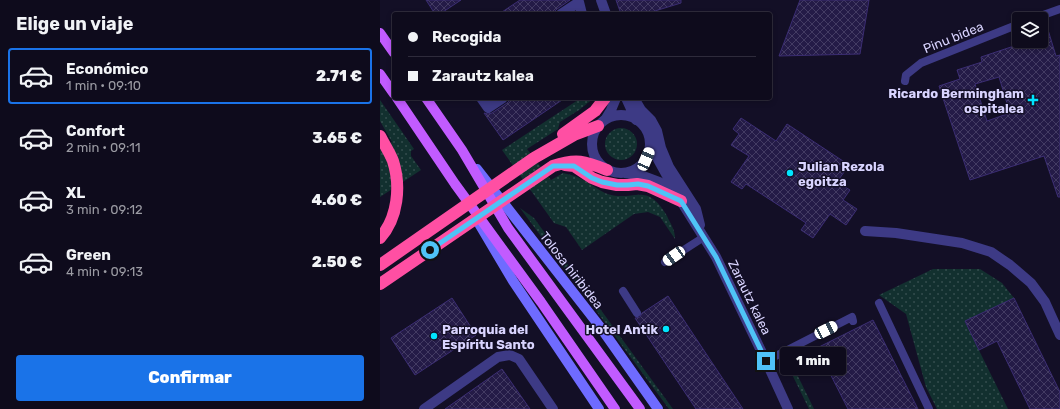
<!DOCTYPE html>
<html lang="es">
<meta charset="utf-8">
<style>
:root{--surface:#0e0b1c;--page:#1c1929;--text:#f1f3f6;--muted:#9b9ba3;--line:#2e2b3b;--accent:#1a73e8}
body{margin:0;font-family:Rubik,sans-serif;background:var(--page);color:var(--text);height:100vh;display:flex;flex-direction:column;font-size:15px;white-space:nowrap}
*{box-sizing:border-box;margin:0}
p{font-size:13px;color:var(--muted)}
.icon{flex:none;width:22px;height:22px;fill:none;stroke:currentColor;stroke-width:2;stroke-linecap:round;stroke-linejoin:round}
.map{position:relative;flex:1;overflow:hidden}
.details{display:flex;flex-direction:column;background:var(--surface);width:380px}
.details>*{flex:none}
.hud{position:absolute;left:12px;top:12px;width:380px;height:88px;border-radius:4px;box-shadow:0 2px 6px #0003,0 0 0 1px var(--line);display:grid;align-content:center;height:88px;padding:0 16px;background:var(--surface)}
.buttons{position:absolute;left:632px;top:12px;display:grid;gap:8px}
.buttons a{display:grid;place-items:center;width:36px;height:36px;border-radius:4px;background:var(--surface);box-shadow:0 2px 6px #0003,0 0 0 1px var(--line);font-size:20px}
.end{position:absolute;width:18px;height:18px;margin:-9px;border:5px solid #4fc3f7;background:#111;box-shadow:0 0 0 2px #111}
.from{border-radius:50%}
.bubble{position:absolute;height:28px;border-radius:4px;background:var(--surface);box-shadow:0 2px 6px #0003,0 0 0 1px var(--line);font-size:13px;font-weight:800;line-height:28px;text-align:center}
.car{position:absolute;width:12px;height:24px;margin:-12px -6px;border-radius:5px;box-shadow:0 0 3px 1px #0007;background:linear-gradient(#fff 24%,#345 0 40%,#fff 0 76%,#345 0 86%,#fff 0)}
.hud b{display:flex;align-items:center;gap:14px;height:38px;font-size:15px}
.hud b+b{border-top:1px solid var(--line)}
.hud i{width:10px;height:10px;background:var(--text)}
ul{padding:0;list-style:none}
li{display:flex;align-items:center;gap:12px;height:56px;margin:0 8px 6px;padding:0 8px;border:2px solid transparent;border-radius:4px}
li div{flex:1}
li b{display:block;font-size:15px}
li em{font-style:normal;font-weight:800}
li.current{border-color:var(--accent)}
li>.icon{width:36px;height:36px;stroke-width:1.5}
h2{padding:0 16px;font-size:18px;line-height:48px}
.cta{display:flex;gap:8px;margin-top:auto;padding:8px 16px}
.cta a{flex:1;height:46px;border-radius:4px;background:var(--accent);color:#fff;font-size:16px;font-weight:800;line-height:46px;text-align:center}
main{display:flex;flex:1;min-height:0}
.map>svg:first-child{display:block}
.grass{fill:url(#grass-dots)}
.building{fill:url(#building-cross-hatch);stroke:#3b2d73;fill-rule:evenodd}
.lines{fill:none;stroke-linecap:round;stroke-linejoin:round}
.service{stroke:#3d3a85;stroke-width:8}
.pedestrian{stroke:#3d3a85;stroke-width:10}
.minor{stroke:#3d3a85;stroke-width:10}
.tertiary{stroke:#3d3a85;stroke-width:10}
.secondary{stroke:#6f6bff;stroke-width:10}
.primary{stroke:#c25bff;stroke-width:10}
.motorway{stroke:#ff4fa3;stroke-width:12}
.route{stroke:#4fc3f7;stroke-width:5}
.poi-dot{fill:#00e5ff;stroke:#130f26;stroke-width:1.5}
.labels{text-anchor:middle;stroke-width:3;stroke-linejoin:round;paint-order:stroke}
.street-label{font-size:13px;fill:#d9d4ff;stroke:#130f26}
.poi-label{font-size:13px;font-weight:bold;fill:#d9d4ff;stroke:#130f26;text-anchor:end}
</style>
<main>
<section class="details">
<h2>Elige un viaje</h2>
<ul>
<li class="current"><svg class="icon" aria-label="car" viewBox="0 0 24 24"><path d="M5 17H2v-5l4-1 3-4h7l3 4 3 1v5h-3M9 17h6M6 11h13"/><circle cx="7" cy="17" r="2"/><circle cx="17" cy="17" r="2"/></svg><div><b>Económico</b><p>1 min · 09:10</p></div><em>2.71 €</em></li>
<li><svg class="icon" aria-label="car" viewBox="0 0 24 24"><path d="M5 17H2v-5l4-1 3-4h7l3 4 3 1v5h-3M9 17h6M6 11h13"/><circle cx="7" cy="17" r="2"/><circle cx="17" cy="17" r="2"/></svg><div><b>Confort</b><p>2 min · 09:11</p></div><em>3.65 €</em></li>
<li><svg class="icon" aria-label="car" viewBox="0 0 24 24"><path d="M5 17H2v-5l4-1 3-4h7l3 4 3 1v5h-3M9 17h6M6 11h13"/><circle cx="7" cy="17" r="2"/><circle cx="17" cy="17" r="2"/></svg><div><b>XL</b><p>3 min · 09:12</p></div><em>4.60 €</em></li>
<li><svg class="icon" aria-label="car" viewBox="0 0 24 24"><path d="M5 17H2v-5l4-1 3-4h7l3 4 3 1v5h-3M9 17h6M6 11h13"/><circle cx="7" cy="17" r="2"/><circle cx="17" cy="17" r="2"/></svg><div><b>Green</b><p>4 min · 09:13</p></div><em>2.50 €</em></li>
</ul>
<div class="cta"><a>Confirmar</a></div>
</section>
<div class="map">
<svg width="680" height="409" viewBox="0 0 680 409">
<defs>
<pattern id="grass-dots" width="8" height="8" patternUnits="userSpaceOnUse"><rect width="8" height="8" fill="#12302f"/><path d="M2 2h.1M6 6h.1" fill="none" stroke="#344d4e" stroke-width="1.8" stroke-linecap="round"/></pattern>
<pattern id="building-cross-hatch" width="8" height="8" patternUnits="userSpaceOnUse"><rect width="8" height="8" fill="#241b47"/><path d="M0 0l8 8M0 8l8-8" fill="none" stroke="#433b63"/></pattern>
</defs>
<rect width="100%" height="100%" fill="#130f26"/>
<path class="grass" d="M201 98H214L199 110 180 122 178 129 147 149 171 180 183 173C187 174 191 175 195 176 206 180 215 188 225 193 253 204 266 179 287 216 291 225 295 229 295 239L280 217 268 212 254 214 202 250 186 227 174 223 122 150Z
M0 100 34 149 31 151V156L41 170 0 197V150L12 142 0 121Z
M225 144a16 16 0 1 1 32 0a16 16 0 1 1-32 0Z
M140 208 154 218 293 409H289Z
M553 269H600L622 283 634 298 585 322 628 409H557L546 387 526 314 499 295Z
M409 358 434 409H429L407 364Z"/>
<path class="building" d="M46 0H81L60 14H55Z
M140 0H190L177 9 175 11V14H119Z
M236 0H301V3L265 14H241Z
M420 0H489L480 54 399 56Z
M665 20 676 56 680 55V197H678L664 156 590 180 559 86 580 79 577 70 602 62 601 57 649 41H661V22ZM619 77 630 113 607 121 595 84Z
M129 98H185L123 140 104 113 108 114 112 113 127 103 129 101Z
M361 118 396 141 407 124 469 165 457 182 470 190 463 200 477 209 466 225 450 214 433 238 421 230 426 223 366 184 362 189 351 182 369 156 351 145 359 134 353 129Z
M288 296 317 340 363 409H316L255 318 260 317 262 313Z
M72 298 96 335 35 375 11 338Z
M634 298 680 392V409H650L617 341 599 350 585 321Z
M493 320 538 409H468L437 348Z
M122 369 150 409H65Z"/>
<g class="lines">
<path class="service" d="M652 19 680 9
M525 81 526 75 541 63 639 24
M285 262 324 237
M243 291 257 313
M499 303 549 409
M386 361 472 317 473 321"/>
<path class="pedestrian" d="M181 14 199 2 202 14
M101 98 108 108 123 98"/>
<path class="minor" d="M485 231 516 233 582 243 611 252 630 265 651 283 665 302 680 335
M44 409 118 357 130 355 139 359 173 409"/>
<path class="tertiary" d="M221 0 226 14
M246 98 256 120
M254 98 261 110 271 120 277 131 281 148 289 167 316 209 320 225
M212 144a29 29 0 1 1 58 0a29 29 0 1 1-58 0Z
M225 120 231 110 236 98
M270 142 275 154 301 201 336 257 386 361 408 409
M245 173 263 176 279 182 295 195"/>
<path class="secondary" d="M97 169 221 328 278 409
M98 222 133 281 219 409"/>
<path class="primary" d="M0 33 14 53
M0 74 14 94
M17 98 75 184 161 302 235 409
M46 98 82 150 128 228 260 409"/>
<path class="motorway" d="M183 134 215 111 225 98
M0 136C4 144 10 153 13 161 21 186 18 218 0 238
M185 165 194 166 212 178 222 182 237 185H248L257 184 268 186 301 201
M0 265 154 158 194 135 218 126
M0 284 173 166C196 158 205 161 227 170"/>
</g>
<g class="lines">
<path class="route" d="M50 250 173 166H194L212 178 222 182 237 185H248L258 184 268 186 301 201 336 257 386 361"/>
</g>
<g class="poi-dot">
<path d="M651 94h4v4h4v4h-4v4h-4v-4h-4v-4h4z"/>
<circle cx="410" cy="173" r="4"/>
<circle cx="286" cy="329" r="4"/>
<circle cx="54" cy="336" r="4"/>
</g>
<g class="labels">
<g class="street-label">
<text transform="translate(573 37) rotate(-22)" y="5">Pinu bidea</text>
<text transform="translate(192 270) rotate(52)" y="5">Tolosa hiribidea</text>
<text transform="translate(370 297) rotate(64)" y="5">Zarautz kalea</text>
</g>
<g class="poi-label">
<text x="644" y="98">Ricardo Bermingham<tspan x="644" dy="15">ospitalea</tspan></text>
<text x="418" y="171" text-anchor="start">Julian Rezola<tspan x="418" dy="15">egoitza</tspan></text>
<text x="62" y="334" text-anchor="start">Parroquia del<tspan x="62" dy="15">Espíritu Santo</tspan></text>
<text x="278" y="334">Hotel Antik</text>
</g>
</g>
</svg>
<div class="buttons">
<a><svg class="icon" aria-label="layers" viewBox="0 0 24 24"><path d="M12 4l9 5-9 5-9-5zM3 14l9 5 9-5"/></svg></a>
</div>
<i class="end from" style="left:50px;top:250px"></i>
<i class="end" style="left:386px;top:361px"></i>
<div class="bubble" style="left:400px;top:347px;width:66px">1 min</div>
<i class="car" style="left:266px;top:159px;rotate:23deg"></i>
<i class="car" style="left:294px;top:256px;rotate:235deg"></i>
<i class="car" style="left:446px;top:330px;rotate:63deg"></i>
<div class="hud">
<b><i class="from"></i>Recogida</b>
<b><i></i>Zarautz kalea</b>
</div>
</div>
</main>
